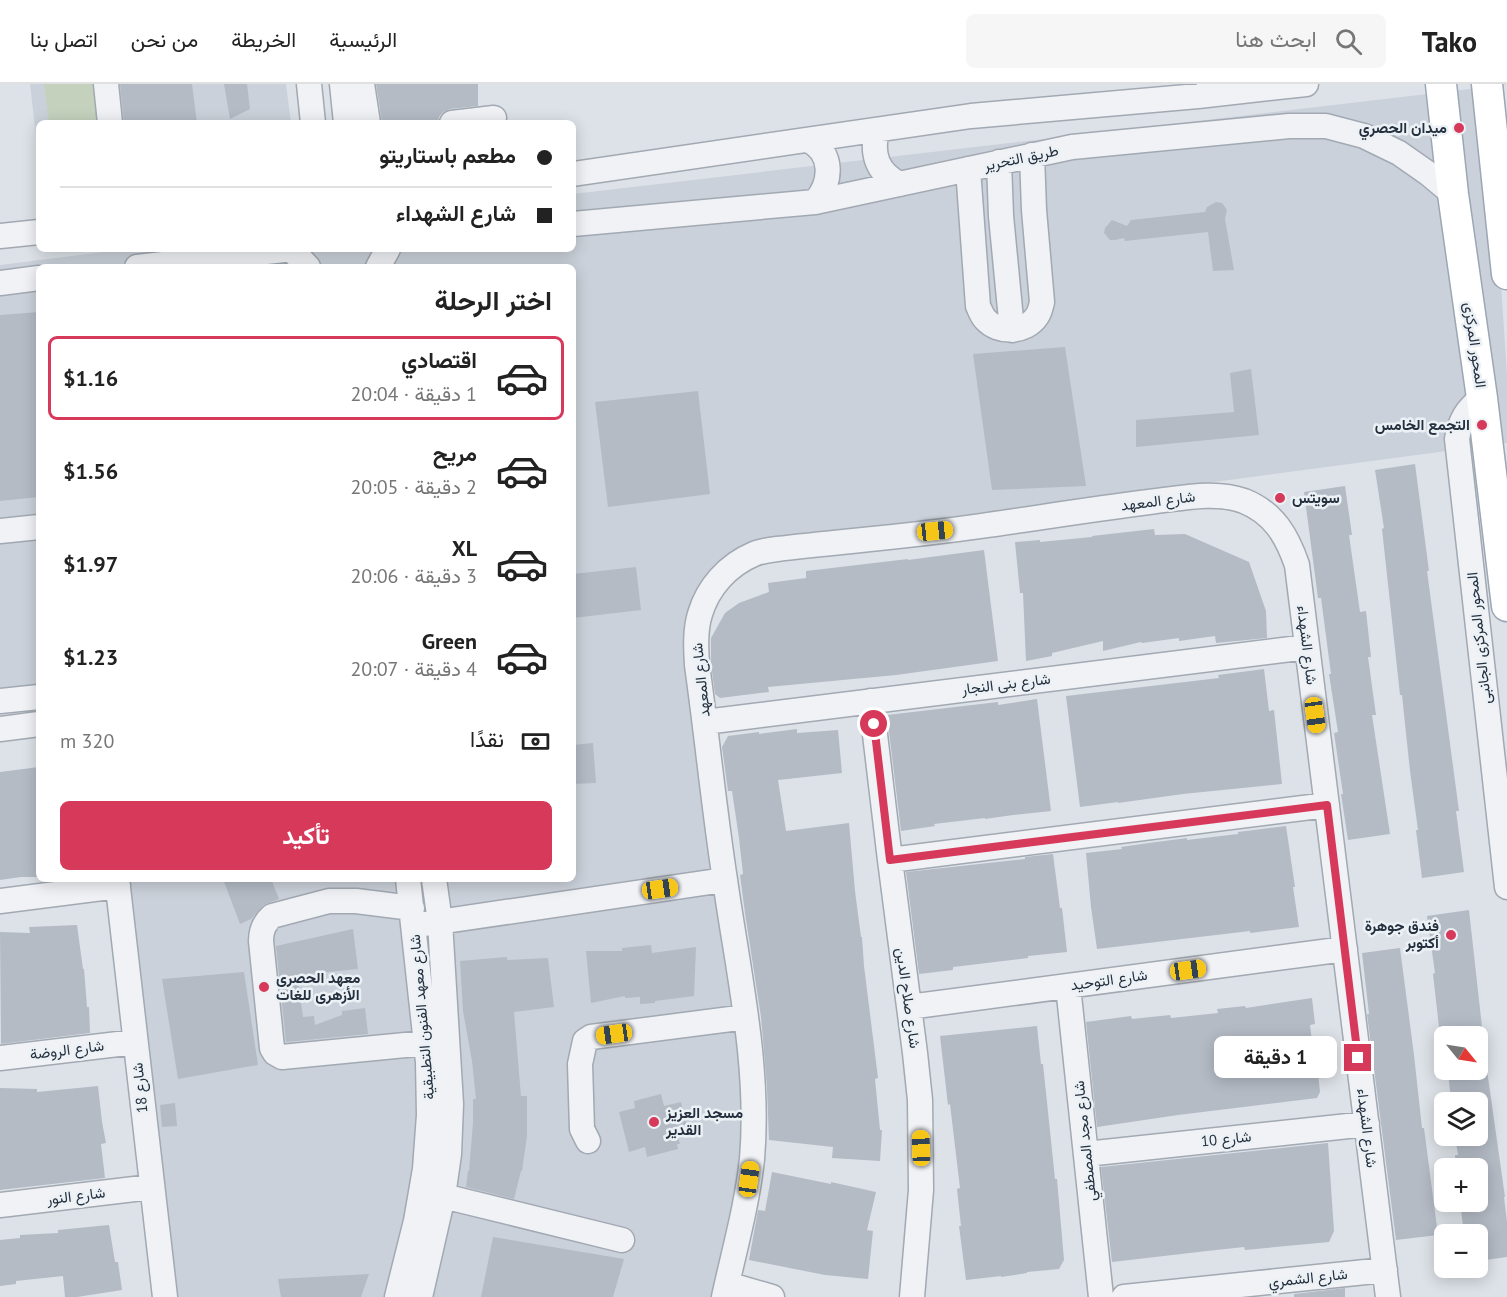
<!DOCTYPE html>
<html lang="ar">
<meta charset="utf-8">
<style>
:root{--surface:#fff;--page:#f6f6f6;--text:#222;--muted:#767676;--line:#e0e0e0;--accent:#d6395a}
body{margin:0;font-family:"PT Sans",Vazirmatn,sans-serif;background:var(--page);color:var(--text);direction:rtl;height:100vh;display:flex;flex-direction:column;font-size:22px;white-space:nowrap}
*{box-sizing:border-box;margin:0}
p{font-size:20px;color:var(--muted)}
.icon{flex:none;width:33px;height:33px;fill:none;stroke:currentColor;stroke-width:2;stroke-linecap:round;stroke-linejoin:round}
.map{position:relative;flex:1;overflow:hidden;direction:ltr}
.drawer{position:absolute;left:36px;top:180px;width:540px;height:618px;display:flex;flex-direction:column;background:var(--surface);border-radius:9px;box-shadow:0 3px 15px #0003;direction:rtl}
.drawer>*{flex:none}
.banner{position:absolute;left:36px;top:36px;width:540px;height:132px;border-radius:9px;box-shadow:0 3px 15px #0003;direction:rtl;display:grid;align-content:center;height:132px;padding:0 24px;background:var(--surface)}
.needle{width:39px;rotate:120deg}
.tools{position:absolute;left:1434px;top:942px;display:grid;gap:12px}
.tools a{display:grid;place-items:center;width:54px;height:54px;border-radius:9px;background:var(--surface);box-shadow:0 3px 15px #0003;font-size:30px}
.end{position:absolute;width:27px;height:27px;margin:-14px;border:8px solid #d6395a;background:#fff;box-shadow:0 0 0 3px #fff}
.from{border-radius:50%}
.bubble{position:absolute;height:42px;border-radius:9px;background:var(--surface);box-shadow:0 3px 15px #0003;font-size:20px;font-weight:700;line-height:42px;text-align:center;direction:rtl}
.car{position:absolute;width:18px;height:36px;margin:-18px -9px;border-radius:8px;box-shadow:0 0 4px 2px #0007;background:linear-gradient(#f5c518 24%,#345 0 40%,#f5c518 0 76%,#345 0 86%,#f5c518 0)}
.banner b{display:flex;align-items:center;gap:21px;height:57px;font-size:22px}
.banner b+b{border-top:2px solid var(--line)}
.banner i{width:15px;height:15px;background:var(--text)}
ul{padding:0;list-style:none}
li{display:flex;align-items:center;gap:18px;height:84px;margin:0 12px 9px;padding:0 12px;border:3px solid transparent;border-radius:9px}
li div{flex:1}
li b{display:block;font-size:22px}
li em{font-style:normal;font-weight:700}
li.current{border-color:var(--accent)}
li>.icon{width:54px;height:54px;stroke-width:1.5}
h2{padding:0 24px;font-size:27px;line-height:72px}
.pay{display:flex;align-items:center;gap:15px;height:66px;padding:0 24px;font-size:22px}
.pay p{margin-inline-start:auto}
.cta{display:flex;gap:12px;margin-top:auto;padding:12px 24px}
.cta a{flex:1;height:69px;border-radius:9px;background:var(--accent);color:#fff;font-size:24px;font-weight:700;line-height:69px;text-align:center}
header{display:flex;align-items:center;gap:36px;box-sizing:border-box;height:84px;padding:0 30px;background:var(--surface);border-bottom:2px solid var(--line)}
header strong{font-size:28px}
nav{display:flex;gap:33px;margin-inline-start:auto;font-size:21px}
.search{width:420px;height:54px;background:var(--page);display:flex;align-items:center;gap:15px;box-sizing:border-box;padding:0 21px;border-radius:9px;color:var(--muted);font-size:22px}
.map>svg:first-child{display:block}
.built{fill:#cbd1da}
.green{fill:#c4d2bd}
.building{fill:#b4bbc5}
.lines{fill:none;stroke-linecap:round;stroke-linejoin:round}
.minor-casing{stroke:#a2a9b2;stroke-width:27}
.major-casing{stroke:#9ba7b4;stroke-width:33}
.minor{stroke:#f0f2f6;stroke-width:24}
.major{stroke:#fff;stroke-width:30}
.route{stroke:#d6395a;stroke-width:8}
.poi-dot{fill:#d6395a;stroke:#ecf1f5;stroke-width:2}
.labels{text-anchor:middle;stroke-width:5;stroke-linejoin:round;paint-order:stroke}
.poi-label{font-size:15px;font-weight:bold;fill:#25303f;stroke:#ecf1f5;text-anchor:end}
.street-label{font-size:15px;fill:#25303f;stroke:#ecf1f5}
</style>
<header>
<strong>Tako</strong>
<div class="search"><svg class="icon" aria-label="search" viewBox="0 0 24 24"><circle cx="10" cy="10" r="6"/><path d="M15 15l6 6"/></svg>ابحث هنا</div>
<nav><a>الرئيسية</a><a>الخريطة</a><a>من نحن</a><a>اتصل بنا</a></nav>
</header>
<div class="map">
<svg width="1507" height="1213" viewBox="0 0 1507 1213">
<rect width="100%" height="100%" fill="#dde2e8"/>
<path class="built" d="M30 0H286L291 39H39V78Z
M1487 0H1507L1488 3 1507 291V359L750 460 698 508 751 1028 719 1213H171L121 795H573V183H39V622L0 628V181L127 165H573V110L1487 3Z"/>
<path class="green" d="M44 0H96L101 39H49Z"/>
<path class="building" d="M120 0H192L197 39H124Z
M224 0H247L250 25 230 35Z
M376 0H478V22L450 25 443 28 439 33 438 37 423 39H382Z
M1216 118 1222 119 1227 126 1225 135 1234 186 1213 187 1208 148 1125 157 1124 154 1115 156H1110L1104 149 1105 144 1112 136 1127 142 1131 136 1205 128 1207 123Z
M39 228V413L0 417V231Z
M1065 263 1086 402 992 406 973 270Z
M1251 285 1259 351 1136 363V336L1234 328 1230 289Z
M698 307 710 410 608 423 595 318Z
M1415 380 1429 487H1427L1459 727H1456L1464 788 1422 794 1416 746H1418L1410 687 1402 611H1400L1382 445 1384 444 1375 386Z
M1345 402 1352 451H1349L1360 528 1366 527 1371 573H1368L1376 631H1372L1390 750 1348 756 1341 710H1343L1334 649 1338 648 1329 590H1331L1321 514H1318L1304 408Z
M1154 445 1155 451 1185 450 1249 478 1266 527 1267 554 1216 559 1215 552 1179 557V554L1142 559 1141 558 1103 567V557L1052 569V572L1026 577 1023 509H1020L1015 458 1040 456V458L1092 453V452Z
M984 466 998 577 896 591 768 603 769 608 720 614 715 610 711 580V554L725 529 739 519 769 508 768 499 806 494V487L908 475V476Z
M636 483 641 526 573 534V490Z
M1264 585 1269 627 1274 626 1282 700 1183 710 1118 719V718L1080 723 1066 612 1219 594 1218 591Z
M1037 615 1051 727 1013 731 985 735V734L934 740 935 742 901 747 887 631 998 618V621Z
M797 645V649L838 646 842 689 778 696 786 747 849 739 855 807 861 853H862L864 882 878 994 875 995 880 1046H882L880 1077 832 1074 833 1063 769 1056 767 1004 761 933 745 829 740 791 743 790 739 754 732 707H728L722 663 728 652 759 648V650Z
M593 659 596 699 573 700V661Z
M39 683V793H21L0 796V688Z
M1286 742 1295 803H1293L1299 843 1250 849V847L1097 865 1091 823 1086 769 1122 765 1121 763 1149 759 1187 754V756L1238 750V748Z
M1053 770 1060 824H1062L1067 868 1028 872V874L953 883V886L919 890 906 788 1025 775V773Z
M223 795H271L279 815 263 821 251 835 240 840Z
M1469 826 1483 952H1440L1433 890 1435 889 1427 832Z
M77 841 83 885H84L87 923H89L90 949 1 960 0 848 30 849 29 843Z
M353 845 358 885 297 891 303 933 314 932 315 941 342 931V927L365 924 368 950 286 958 276 862Z
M651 861 652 869 696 863 694 912 655 917V919L640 920V913L625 914V912L591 919 586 867H622V864Z
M1400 864 1414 971 1422 1044H1424L1438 1151 1396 1156 1367 930H1369L1362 869Z
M507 873V876L548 874 554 923 514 928 521 1012H527V1052L522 1087H521L514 1115 466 1103 468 1087H469L473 1039V1015H476L472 977 463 927 460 877Z
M244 888 258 981 178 995 162 895Z
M1312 914 1315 940 1310 941 1316 989H1318L1320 1008 1317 1014 1178 1031 1097 1043 1086 938 1131 932 1132 935 1170 931 1171 934 1218 929 1217 925 1245 922 1246 924Z
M1037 942 1041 980H1043L1055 1095H1057L1064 1176 1059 1185 1027 1188V1189L1001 1193V1192L966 1196 959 1142H961L957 1105 960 1104 950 1020 948 1021 940 952Z
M1448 986H1487L1505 1113H1504L1507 1138V1173L1478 1177V1150H1464L1460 1118H1478V1084H1456L1455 1071H1458L1455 1052H1478V1018H1451Z
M98 1002 102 1038 106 1059 101 1060 105 1094 0 1106V1004L37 1005V1008Z
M661 1010 664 1022 681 1018 688 1047 677 1050 680 1060H677L678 1065 647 1073 645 1063 629 1068 619 1028 635 1024 634 1017Z
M175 1019 177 1042 162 1043 160 1021Z
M1328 1059 1334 1147 1329 1158 1245 1166 1244 1163 1207 1167 1112 1178 1101 1083Z
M772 1088 831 1100V1098L876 1108 867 1146 873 1147 868 1195 825 1191 749 1176 758 1126 765 1127Z
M109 1141 115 1178H118L122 1206 77 1213H65L63 1192 16 1197V1200L0 1202V1156L20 1154V1151L58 1149V1146Z
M493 1153 624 1175 613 1213H481Z
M369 1190 361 1213H281L278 1195Z
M1345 1204V1213H1294V1210Z"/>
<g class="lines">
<defs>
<path id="minor" d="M106 0 110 39
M309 0 313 39
M342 0 346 39
M362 0 368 39
M452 39 494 34
M877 46C871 70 877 89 900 100
M808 56C834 68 832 99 815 118
M999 78 1001 132 1012 246
M968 85 978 222C980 226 982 232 985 235 998 250 1026 249 1037 232 1040 228 1041 222 1042 218L1034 126 1032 71
M573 90 971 32 1198 12 1306 0
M573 140 815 118 1072 63 1289 42H1326L1364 52 1399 69 1429 90 1453 110
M0 152 39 148
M291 165 308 183
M137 183 293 165
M378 183 388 165
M0 199 39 194
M1482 314C1467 325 1460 336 1457 355L1507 803
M0 447 39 443
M0 617 39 613
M871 617 890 776 915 969 920 1016 921 1106 912 1213
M705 638 1307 563
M0 645 39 640
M890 776 1327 721
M117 795 165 1213
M0 817 118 802
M412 824 356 817H329L272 832C264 839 261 846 261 857L272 964 275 969 282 973 426 959
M425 840 724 796
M1068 902 1101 1213
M909 923 1345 865
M0 974 135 958
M588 1057 582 1045 580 980 585 957 591 953 746 933
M1086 1070 1367 1040
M443 1112 622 1156
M0 1121 151 1103
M727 1200 772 1213
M397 1213 416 1137 425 1085 429 1031 428 978 408 795
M420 1213 443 1112 449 1070 451 1020 440 838 434 795
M724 1213C734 1167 747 1122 752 1075 760 982 738 888 725 796 714 725 707 652 697 581 696 564 695 546 700 530 708 503 728 481 754 470 761 467 769 466 777 465 845 457 913 452 981 442 1037 434 1093 425 1149 418 1179 415 1214 406 1244 417 1274 429 1287 452 1297 481L1388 1213
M1124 1213 1385 1186"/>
<path id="major" d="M1441 0 1453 110 1482 314 1507 522
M1487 0 1507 190"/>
</defs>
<use href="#minor" class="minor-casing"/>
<use href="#major" class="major-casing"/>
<use href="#minor" class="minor"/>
<use href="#major" class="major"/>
</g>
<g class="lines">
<path class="route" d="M874 640 890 776 1327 721 1358 974"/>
</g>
<g class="poi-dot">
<circle cx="1459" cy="44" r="6"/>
<circle cx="1482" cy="341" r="6"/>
<circle cx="1280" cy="414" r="6"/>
<circle cx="1451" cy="851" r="6"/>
<circle cx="264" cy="903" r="6"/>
<circle cx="654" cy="1038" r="6"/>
</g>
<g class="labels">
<g class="poi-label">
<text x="1447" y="49">ميدان الحصري</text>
<text x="1470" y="346">التجمع الخامس</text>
<text x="1292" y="419" text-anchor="start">سويتس</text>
<text x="1439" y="847">فندق جوهرة<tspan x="1439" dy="17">أكتوبر</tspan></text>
<text x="276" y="899" text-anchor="start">معهد الحصرى<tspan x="276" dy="17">الأزهرى للغات</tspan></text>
<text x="666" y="1034" text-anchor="start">مسجد العزيز<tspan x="666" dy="17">القدير</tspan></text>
</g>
<g class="street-label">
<text transform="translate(1021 74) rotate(-12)" y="5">طريق التحرير</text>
<text transform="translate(1475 261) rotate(82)" y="5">المحور المركزى</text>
<text transform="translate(1158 417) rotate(-7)" y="5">شارع المعهد</text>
<text transform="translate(1479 554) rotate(-96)" y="5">المحور المركزى الجانبى</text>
<text transform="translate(1307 561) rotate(83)" y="5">شارع الشهداء</text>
<text transform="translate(701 596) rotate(-96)" y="5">شارع المعهد</text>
<text transform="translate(1006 600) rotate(-7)" y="5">شارع بنى النجار</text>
<text transform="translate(1109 896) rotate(-8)" y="5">شارع التوحيد</text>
<text transform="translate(908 914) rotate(82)" y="5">شارع صلاح الدين</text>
<text transform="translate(422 933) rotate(-95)" y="5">شارع معهد الفنون التطبيقية</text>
<text transform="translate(67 966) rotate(-7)" y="5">شارع الروضة</text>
<text transform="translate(140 1004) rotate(-96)" y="5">شارع 18</text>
<text transform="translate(1367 1044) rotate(83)" y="5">شارع الشهداء</text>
<text transform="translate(1226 1055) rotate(-6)" y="5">شارع 10</text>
<text transform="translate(1085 1057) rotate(-96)" y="5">شارع مجد المصطفي</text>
<text transform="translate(76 1112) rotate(-7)" y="5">شارع النور</text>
<text transform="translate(1308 1194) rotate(-6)" y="5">شارع الشمري</text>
</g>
</g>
</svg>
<div class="tools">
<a><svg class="needle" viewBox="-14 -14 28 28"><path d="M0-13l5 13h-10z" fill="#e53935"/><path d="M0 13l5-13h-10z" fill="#767676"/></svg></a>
<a><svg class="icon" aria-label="layers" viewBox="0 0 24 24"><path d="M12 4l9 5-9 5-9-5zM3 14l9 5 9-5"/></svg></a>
<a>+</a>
<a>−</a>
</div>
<i class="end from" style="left:874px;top:640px"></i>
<i class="end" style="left:1358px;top:974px"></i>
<div class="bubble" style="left:1214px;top:952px;width:123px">1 دقيقة</div>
<i class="car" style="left:935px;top:447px;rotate:84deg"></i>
<i class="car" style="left:1315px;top:631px;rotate:172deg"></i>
<i class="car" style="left:660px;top:805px;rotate:82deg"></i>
<i class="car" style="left:1188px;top:886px;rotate:82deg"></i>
<i class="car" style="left:614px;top:950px;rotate:262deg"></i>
<i class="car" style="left:921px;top:1064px;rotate:358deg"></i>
<i class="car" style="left:749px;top:1095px;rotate:8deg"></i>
<div class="banner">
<b><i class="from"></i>مطعم باستاريتو</b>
<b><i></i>شارع الشهداء</b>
</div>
<section class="drawer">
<h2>اختر الرحلة</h2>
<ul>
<li class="current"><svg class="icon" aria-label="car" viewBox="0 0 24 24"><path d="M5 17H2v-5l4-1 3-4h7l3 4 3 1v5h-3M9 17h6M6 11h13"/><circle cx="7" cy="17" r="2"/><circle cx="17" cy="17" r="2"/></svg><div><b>اقتصادي</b><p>1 دقيقة · 20:04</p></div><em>$1.16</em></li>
<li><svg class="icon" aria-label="car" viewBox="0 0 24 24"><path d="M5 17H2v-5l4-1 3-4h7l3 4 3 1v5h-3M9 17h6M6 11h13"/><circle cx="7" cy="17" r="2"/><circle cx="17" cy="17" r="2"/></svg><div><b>مريح</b><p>2 دقيقة · 20:05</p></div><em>$1.56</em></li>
<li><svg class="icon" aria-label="car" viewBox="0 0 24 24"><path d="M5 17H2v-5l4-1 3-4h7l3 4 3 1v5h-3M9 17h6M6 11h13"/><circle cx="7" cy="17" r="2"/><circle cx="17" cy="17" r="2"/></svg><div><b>XL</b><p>3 دقيقة · 20:06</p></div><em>$1.97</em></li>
<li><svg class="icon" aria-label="car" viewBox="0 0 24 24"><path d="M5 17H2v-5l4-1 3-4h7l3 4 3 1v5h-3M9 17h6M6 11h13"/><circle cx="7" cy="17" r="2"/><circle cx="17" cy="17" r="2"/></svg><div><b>Green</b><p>4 دقيقة · 20:07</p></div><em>$1.23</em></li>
</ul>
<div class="pay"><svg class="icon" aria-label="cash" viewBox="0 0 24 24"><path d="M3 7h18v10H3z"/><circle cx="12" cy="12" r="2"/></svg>نقدًا<p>320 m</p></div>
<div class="cta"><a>تأكيد</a></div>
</section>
</div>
